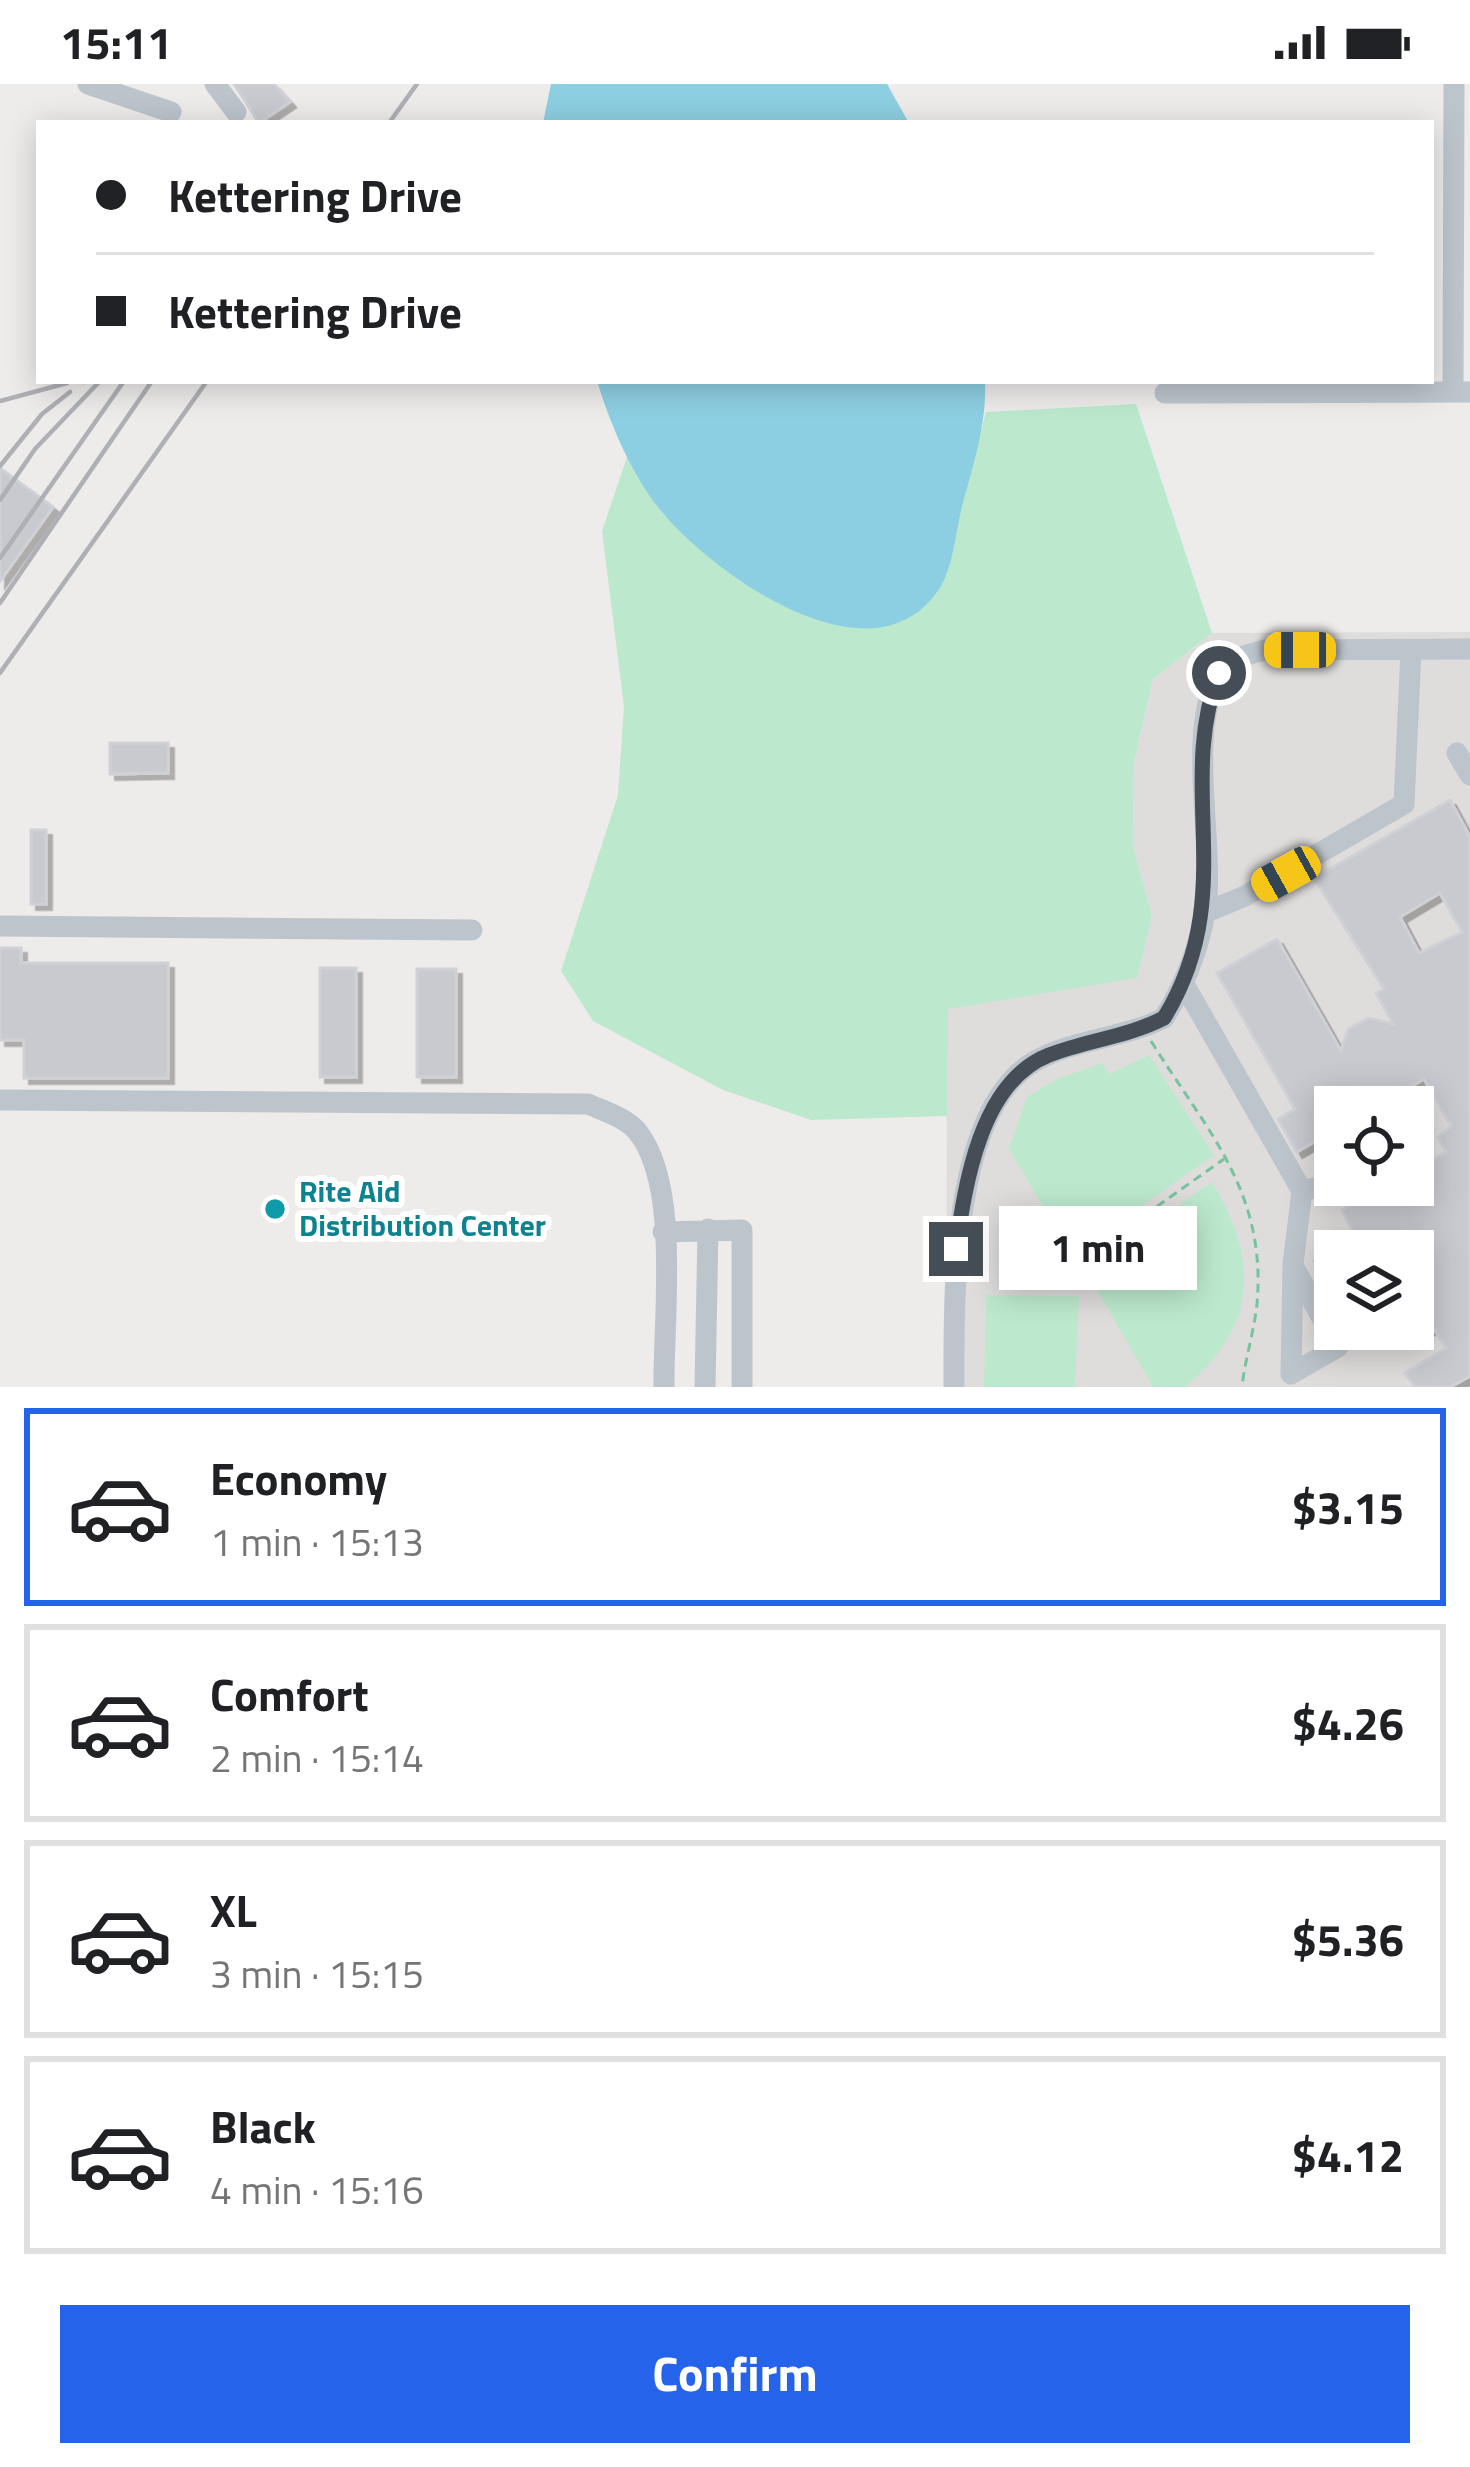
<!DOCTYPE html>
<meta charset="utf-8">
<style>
:root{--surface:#fff;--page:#f6f6f6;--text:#202124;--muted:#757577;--line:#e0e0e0;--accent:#2563eb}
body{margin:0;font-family:"Titillium Web",sans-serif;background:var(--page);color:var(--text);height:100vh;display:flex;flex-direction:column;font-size:45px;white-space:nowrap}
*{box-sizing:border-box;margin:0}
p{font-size:39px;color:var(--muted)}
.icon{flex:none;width:66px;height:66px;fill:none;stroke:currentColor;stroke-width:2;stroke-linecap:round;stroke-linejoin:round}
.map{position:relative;height:1303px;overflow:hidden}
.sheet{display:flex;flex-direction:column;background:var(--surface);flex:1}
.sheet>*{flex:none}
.banner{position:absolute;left:36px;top:36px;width:1398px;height:264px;border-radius:0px;box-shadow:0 6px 30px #0003;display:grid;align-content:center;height:264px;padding:0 60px;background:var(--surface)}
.tools{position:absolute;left:1314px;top:1002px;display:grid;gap:24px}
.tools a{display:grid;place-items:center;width:120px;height:120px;border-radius:0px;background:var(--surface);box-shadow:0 6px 30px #0003;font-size:60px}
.end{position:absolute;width:54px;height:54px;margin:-27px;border:15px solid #454e56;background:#fff;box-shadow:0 0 0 6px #fff}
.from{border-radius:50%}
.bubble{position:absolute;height:84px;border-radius:0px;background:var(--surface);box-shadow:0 6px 30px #0003;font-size:39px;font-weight:700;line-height:84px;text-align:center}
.car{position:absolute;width:36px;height:72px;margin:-36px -18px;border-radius:15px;box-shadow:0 0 9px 3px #0007;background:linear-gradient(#f5c518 24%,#345 0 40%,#f5c518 0 76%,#345 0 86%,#f5c518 0)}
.banner b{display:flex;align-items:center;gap:42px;height:114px;font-size:45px}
.banner b+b{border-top:3px solid var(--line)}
.banner i{width:30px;height:30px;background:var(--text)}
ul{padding:21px 0 0;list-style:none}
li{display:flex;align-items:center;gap:36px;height:198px;margin:0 24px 18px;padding:0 36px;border:6px solid var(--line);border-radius:0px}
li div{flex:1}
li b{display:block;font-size:45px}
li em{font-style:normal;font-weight:700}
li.current{border-color:var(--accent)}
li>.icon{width:108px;height:108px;stroke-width:1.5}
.cta{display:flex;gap:24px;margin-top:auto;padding:24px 60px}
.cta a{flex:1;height:138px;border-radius:0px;background:var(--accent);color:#fff;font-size:48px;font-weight:700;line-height:138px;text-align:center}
.status{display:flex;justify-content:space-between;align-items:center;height:84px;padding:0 60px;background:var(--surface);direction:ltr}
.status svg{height:33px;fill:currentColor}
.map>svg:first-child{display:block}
.education{fill:#dfdcdc;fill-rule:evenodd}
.green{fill:#bce9ce}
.water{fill:#8dcfe2}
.building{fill:#c8cad0;stroke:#cfd1d6;stroke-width:3;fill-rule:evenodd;filter:url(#shadow)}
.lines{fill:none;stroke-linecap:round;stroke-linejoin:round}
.path{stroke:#78c39f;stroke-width:3;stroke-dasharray:9 6;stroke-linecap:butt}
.minor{stroke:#bdc5cc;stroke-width:21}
.rail{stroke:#aeb0b5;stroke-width:4.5}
.route{stroke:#454e56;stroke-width:15}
.culture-dot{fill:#0f9aa8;stroke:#fff;stroke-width:4.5}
.labels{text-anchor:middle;stroke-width:12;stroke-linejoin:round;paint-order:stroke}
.culture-label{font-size:30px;font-weight:bold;fill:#0d838f;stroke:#fff;text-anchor:start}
</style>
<div class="status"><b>15:11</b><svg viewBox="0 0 49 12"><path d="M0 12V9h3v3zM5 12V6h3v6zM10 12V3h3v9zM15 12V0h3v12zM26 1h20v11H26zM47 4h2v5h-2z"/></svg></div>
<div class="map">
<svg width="1470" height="1303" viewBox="0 0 1470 1303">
<defs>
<filter id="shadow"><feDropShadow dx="5.5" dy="5.5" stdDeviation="0" flood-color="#0004"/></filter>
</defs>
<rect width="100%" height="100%" fill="#eeebeb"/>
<path class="education" d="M1470 548V1303H946L947 925 1152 831 1133 762 1134 680 1153 595 1212 549ZM1335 1023H1413V1101H1335ZM1335 1167H1413V1245H1335Z"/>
<path class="green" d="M1136 320 1212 549 1153 595 1134 679 1133 762 1152 831 1137 894 948 925 947 1032 811 1036 723 1006 593 937 561 887 618 711 624 622 602 447 627 373 665 432 942 501 986 328Z
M1149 971 1214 1071 1084 1162 1064 1158 1009 1065 1027 1013 1057 995 1102 979 1109 990Z
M1212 1098C1259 1175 1258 1243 1185 1303H1153L1092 1197 1098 1176Z
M986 1211 1079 1212 1075 1303H984Z"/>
<path class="water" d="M551 0H887L909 39H543Z
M597 297H985C987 340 973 381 962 423 956 447 953 482 941 502 877 605 723 496 668 435 634 397 612 345 597 297Z"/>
<path class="building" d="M234 0H274L290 18 259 39Z
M0 384 53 423 0 497Z
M110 659H168V689L110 690Z
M1450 716 1470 753V1292L1450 1303H1415L1405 1289 1446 1264 1433 1243 1413 1255V1167H1335V1213L1314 1177 1355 1152 1342 1126 1384 1101H1413V1088L1446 1068 1438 1053 1451 1042 1424 995 1375 1023H1335V1046L1297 1068 1278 1035 1295 1025 1217 889 1277 855 1341 967 1348 945 1369 934 1393 940 1376 909 1384 905 1314 794ZM1440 809 1462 848 1419 869 1400 833Z
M31 746H46V820H31Z
M0 864H21V879H168V994H24V956H0Z
M320 884H356V993H320Z
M417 885H456V993H417Z"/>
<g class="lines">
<path class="path" d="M1151 957C1206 1046 1267 1107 1257 1220 1254 1248 1245 1275 1242 1303
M1108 1157 1224 1075"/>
<path class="minor" d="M88 0 171 28
M215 0 236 28
M1453 308 1454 0
M1165 309 1470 308
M1457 669 1470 691
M1204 829 1245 812 1404 720 1411 566
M0 842 472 846
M1185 902 1302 1107 1293 1180 1291 1290
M0 1016 588 1020C604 1027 626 1034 637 1047 681 1101 663 1234 664 1303
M1413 1056 1422 1051
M1302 1107 1335 1099
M663 1148 742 1146V1303
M1291 1290 1338 1263 1295 1185
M705 1303 708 1145
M954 1303C954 1218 950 1030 1032 979 1071 955 1123 955 1164 934 1186 899 1203 855 1207 813 1212 752 1188 646 1218 592 1228 574 1246 571 1265 566L1470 565"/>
<path class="rail" d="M389 39 417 0
M0 317 67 299
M0 382 42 330 70 308
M0 416 35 365 100 297
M0 474 124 297
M0 519 152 297
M0 589 207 297"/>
</g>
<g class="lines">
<path class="route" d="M956 1165C965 1101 980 998 1049 971 1087 956 1127 953 1164 934 1240 810 1175 704 1219 589"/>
</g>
<circle class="culture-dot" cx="275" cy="1125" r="12"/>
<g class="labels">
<g class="culture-label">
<text x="299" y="1118">Rite Aid<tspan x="299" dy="34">Distribution Center</tspan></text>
</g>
</g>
</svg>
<div class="tools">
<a><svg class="icon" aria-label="locate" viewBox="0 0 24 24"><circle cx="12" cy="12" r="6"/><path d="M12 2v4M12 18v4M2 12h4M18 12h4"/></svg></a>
<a><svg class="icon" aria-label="layers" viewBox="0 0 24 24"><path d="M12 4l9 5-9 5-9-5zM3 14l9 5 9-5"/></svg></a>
</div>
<i class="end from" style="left:1219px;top:589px"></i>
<i class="end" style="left:956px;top:1165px"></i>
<div class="bubble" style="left:999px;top:1122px;width:198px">1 min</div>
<i class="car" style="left:1300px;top:566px;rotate:270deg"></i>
<i class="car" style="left:1286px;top:790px;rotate:241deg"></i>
<div class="banner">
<b><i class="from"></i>Kettering Drive</b>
<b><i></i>Kettering Drive</b>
</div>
</div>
<section class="sheet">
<ul>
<li class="current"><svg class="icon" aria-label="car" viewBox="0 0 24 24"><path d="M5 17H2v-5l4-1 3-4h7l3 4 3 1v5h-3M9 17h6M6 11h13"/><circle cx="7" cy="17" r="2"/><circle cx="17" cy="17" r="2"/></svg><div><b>Economy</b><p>1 min · 15:13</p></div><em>$3.15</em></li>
<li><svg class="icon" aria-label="car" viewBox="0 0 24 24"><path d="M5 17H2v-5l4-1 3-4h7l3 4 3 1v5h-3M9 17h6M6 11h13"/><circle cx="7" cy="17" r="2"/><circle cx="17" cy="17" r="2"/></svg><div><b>Comfort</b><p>2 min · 15:14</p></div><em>$4.26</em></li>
<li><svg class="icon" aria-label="car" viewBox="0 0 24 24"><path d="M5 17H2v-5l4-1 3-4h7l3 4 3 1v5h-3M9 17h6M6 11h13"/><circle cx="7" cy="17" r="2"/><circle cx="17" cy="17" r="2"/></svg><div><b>XL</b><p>3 min · 15:15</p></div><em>$5.36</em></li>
<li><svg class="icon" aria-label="car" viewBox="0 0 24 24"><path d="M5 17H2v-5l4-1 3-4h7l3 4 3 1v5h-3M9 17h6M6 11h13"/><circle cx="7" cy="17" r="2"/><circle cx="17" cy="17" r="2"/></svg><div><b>Black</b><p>4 min · 15:16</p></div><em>$4.12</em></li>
</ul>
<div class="cta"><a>Confirm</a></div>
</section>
